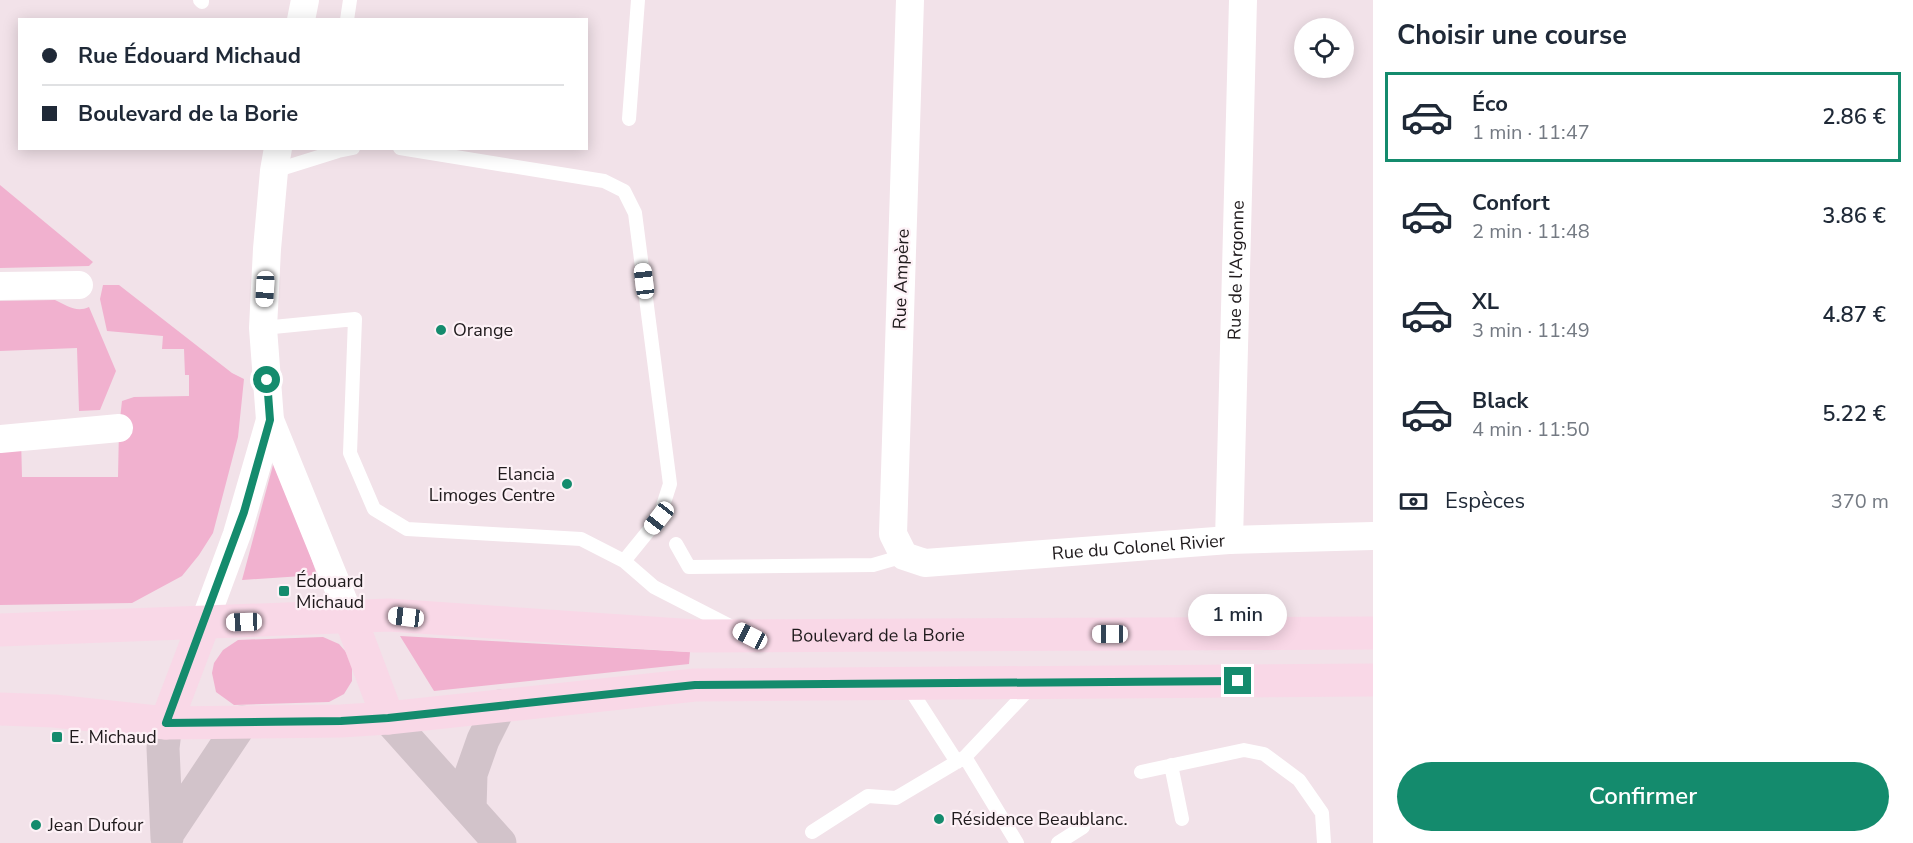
<!DOCTYPE html>
<html lang="fr">
<meta charset="utf-8">
<style>
:root{--surface:#fff;--page:#f2f2f3;--text:#1f2937;--muted:#747a83;--line:#e0e1e3;--accent:#148b6d}
body{margin:0;font-family:"Nunito Sans",sans-serif;background:var(--page);color:var(--text);height:100vh;display:flex;flex-direction:column;font-size:22px;white-space:nowrap}
*{box-sizing:border-box;margin:0}
p{font-size:20px;color:var(--muted)}
.icon{flex:none;width:33px;height:33px;fill:none;stroke:currentColor;stroke-width:2;stroke-linecap:round;stroke-linejoin:round}
.map{position:relative;flex:1;overflow:hidden}
.details{display:flex;flex-direction:column;background:var(--surface);width:540px}
.details>*{flex:none}
.banner{position:absolute;left:18px;top:18px;width:570px;height:132px;border-radius:0px;box-shadow:0 3px 15px #0003;display:grid;align-content:center;height:132px;padding:0 24px;background:var(--surface)}
.buttons{position:absolute;left:1294px;top:18px;display:grid;gap:12px}
.buttons a{display:grid;place-items:center;width:60px;height:60px;border-radius:50%;background:var(--surface);box-shadow:0 3px 15px #0003;font-size:30px}
.end{position:absolute;width:27px;height:27px;margin:-14px;border:8px solid #148b6d;background:#fff;box-shadow:0 0 0 3px #fff}
.from{border-radius:50%}
.bubble{position:absolute;height:42px;border-radius:21px;background:var(--surface);box-shadow:0 3px 15px #0003;font-size:20px;font-weight:600;line-height:42px;text-align:center}
.car{position:absolute;width:18px;height:36px;margin:-18px -9px;border-radius:8px;box-shadow:0 0 4px 2px #0007;background:linear-gradient(#fff 24%,#345 0 40%,#fff 0 76%,#345 0 86%,#fff 0)}
.banner b{display:flex;align-items:center;gap:21px;height:57px;font-size:22px}
.banner b+b{border-top:2px solid var(--line)}
.banner i{width:15px;height:15px;background:var(--text)}
ul{padding:0;list-style:none}
li{display:flex;align-items:center;gap:18px;height:90px;margin:0 12px 9px;padding:0 12px;border:3px solid transparent;border-radius:0px}
li div{flex:1}
li b{display:block;font-size:22px}
li em{font-style:normal;font-weight:600}
li.on{border-color:var(--accent)}
li>.icon{width:54px;height:54px;stroke-width:1.5}
h2{padding:0 24px;font-size:27px;line-height:72px}
.pay{display:flex;align-items:center;gap:15px;height:66px;padding:0 24px;font-size:22px}
.pay p{margin-inline-start:auto}
.primary-button{display:flex;gap:12px;margin-top:auto;padding:12px 24px}
.primary-button a{flex:1;height:69px;border-radius:36px;background:var(--accent);color:#fff;font-size:24px;font-weight:600;line-height:69px;text-align:center}
main{display:flex;flex:1;min-height:0}
.map>svg:first-child{display:block}
.green{fill:#f1b1cf}
.lines{fill:none;stroke-linecap:round;stroke-linejoin:round}
.lane{stroke:#fff;stroke-width:14}
.street{stroke:#fff;stroke-width:28}
.secondary{stroke:#d2c3ca;stroke-width:33}
.primary{stroke:#f9d8e7;stroke-width:33}
.route{stroke:#148b6d;stroke-width:8}
.poi-dot{fill:#148b6d;stroke:#fdf1f6;stroke-width:2}
.labels{text-anchor:middle;stroke-width:4.5;stroke-linejoin:round;paint-order:stroke}
.street-label{font-size:18px;fill:#1f1a1c;stroke:#fdf1f6}
.poi-label{font-size:18px;fill:#1f1a1c;stroke:#fdf1f6;text-anchor:start}
</style>
<main>
<div class="map">
<svg width="1373" height="843" viewBox="0 0 1373 843">
<rect width="100%" height="100%" fill="#f2e2e9"/>
<path class="green" d="M0 185 93 262 89 266 0 268Z
M103 285H119L232 373 244 379 238 437 213 533 199 555 182 576 132 603 0 605V439L21 437 22 477H118L119 428 122 401 134 397 189 396V375H185L184 349H162L163 336 107 331 100 299Z
M55 300C66 305 76 313 89 307L116 371 100 410 79 411 77 348 0 351V301Z
M276 454 317 575 242 580Z
M400 636 690 652 689 664 434 691Z
M323 637 339 644 352 659V681L344 694 329 702 234 705 216 692 212 673 214 663 223 650 238 640Z"/>
<g class="lines">
<path class="lane" d="M200 0 202 2V0
M347 20 350 0
M629 119 638 0
M400 148 604 181 624 191 635 213 670 484 659 518 624 561
M274 171 338 151 353 148
M263 328 355 319 350 453 374 509 407 529 581 539 624 561 654 587 732 627
M676 544 689 567 873 565 904 556
M908 686 957 762
M965 757 1032 686
M1171 765 1182 819
M1141 772 1244 750 1264 754 1299 780 1322 813 1324 843
M812 832 868 796 896 798 965 757 1017 843
M1058 843 1083 827"/>
<g class="street">
<path id="s1" d="M910 0 893 534 904 556 925 563 1229 540 1373 536"/>
<path d="M301 20 305 0"/>
<path d="M278 148 274 171 267 249 263 328 270 420 350 617"/>
<path d="M0 286 79 285"/>
<path d="M0 439 119 428"/>
<path id="s2" d="M1229 540 1243 0"/>
<path d="M204 623 237 534 270 420"/>
</g>
<path class="secondary" d="M388 718 500 843
M166 723 163 748 167 838
M470 809 471 774 483 740 500 706
M168 833 242 722"/>
<g class="primary">
<path d="M350 617 388 718"/>
<path id="s3" d="M0 630 389 615 695 636 1373 633"/>
<path d="M0 709 54 711 166 723 341 721 388 718 695 685 1373 680"/>
<path d="M166 723 204 623"/>
</g>
</g>
<g class="lines">
<path class="route" d="M267 380 270 420 244 512 166 723 341 721 388 718 695 685 1238 681"/>
</g>
<g class="poi-dot">
<circle cx="441" cy="330" r="6"/>
<circle cx="567" cy="484" r="6"/>
<rect x="278" y="585" width="12" height="12" rx="3"/>
<rect x="51" y="731" width="12" height="12" rx="3"/>
<circle cx="939" cy="819" r="6"/>
<circle cx="36" cy="825" r="6"/>
</g>
<g class="labels">
<g class="street-label">
<text dy="6" stroke="none"><textPath href="#s2" startOffset="270">Rue de l'Argonne</textPath></text>
<text transform="translate(901 279) rotate(-88)" y="6">Rue Ampère</text>
<text dy="6" stroke="none"><textPath href="#s1" startOffset="795">Rue du Colonel Rivier</textPath></text>
<text dy="6" stroke="none"><textPath href="#s3" startOffset="879">Boulevard de la Borie</textPath></text>
</g>
<g class="poi-label">
<text x="453" y="336">Orange</text>
<text x="555" y="480" text-anchor="end">Elancia<tspan x="555" dy="21">Limoges Centre</tspan></text>
<text x="296" y="587">Édouard<tspan x="296" dy="21">Michaud</tspan></text>
<text x="69" y="743">E. Michaud</text>
<text x="951" y="825">Résidence Beaublanc.</text>
<text x="48" y="831">Jean Dufour</text>
</g>
</g>
</svg>
<div class="buttons">
<a><svg class="icon" aria-label="locate" viewBox="0 0 24 24"><circle cx="12" cy="12" r="6"/><path d="M12 2v4M12 18v4M2 12h4M18 12h4"/></svg></a>
</div>
<i class="end from" style="left:267px;top:380px"></i>
<i class="end" style="left:1238px;top:681px"></i>
<div class="bubble" style="left:1188px;top:594px;width:99px">1 min</div>
<i class="car" style="left:644px;top:281px;rotate:353deg"></i>
<i class="car" style="left:265px;top:289px;rotate:183deg"></i>
<i class="car" style="left:659px;top:518px;rotate:218deg"></i>
<i class="car" style="left:406px;top:617px;rotate:277deg"></i>
<i class="car" style="left:244px;top:622px;rotate:268deg"></i>
<i class="car" style="left:1110px;top:634px;rotate:270deg"></i>
<i class="car" style="left:750px;top:636px;rotate:297deg"></i>
<div class="banner">
<b><i class="from"></i>Rue Édouard Michaud</b>
<b><i></i>Boulevard de la Borie</b>
</div>
</div>
<section class="details">
<h2>Choisir une course</h2>
<ul>
<li class="on"><svg class="icon" aria-label="car" viewBox="0 0 24 24"><path d="M5 17H2v-5l4-1 3-4h7l3 4 3 1v5h-3M9 17h6M6 11h13"/><circle cx="7" cy="17" r="2"/><circle cx="17" cy="17" r="2"/></svg><div><b>Éco</b><p>1 min · 11:47</p></div><em>2.86 €</em></li>
<li><svg class="icon" aria-label="car" viewBox="0 0 24 24"><path d="M5 17H2v-5l4-1 3-4h7l3 4 3 1v5h-3M9 17h6M6 11h13"/><circle cx="7" cy="17" r="2"/><circle cx="17" cy="17" r="2"/></svg><div><b>Confort</b><p>2 min · 11:48</p></div><em>3.86 €</em></li>
<li><svg class="icon" aria-label="car" viewBox="0 0 24 24"><path d="M5 17H2v-5l4-1 3-4h7l3 4 3 1v5h-3M9 17h6M6 11h13"/><circle cx="7" cy="17" r="2"/><circle cx="17" cy="17" r="2"/></svg><div><b>XL</b><p>3 min · 11:49</p></div><em>4.87 €</em></li>
<li><svg class="icon" aria-label="car" viewBox="0 0 24 24"><path d="M5 17H2v-5l4-1 3-4h7l3 4 3 1v5h-3M9 17h6M6 11h13"/><circle cx="7" cy="17" r="2"/><circle cx="17" cy="17" r="2"/></svg><div><b>Black</b><p>4 min · 11:50</p></div><em>5.22 €</em></li>
</ul>
<div class="pay"><svg class="icon" aria-label="cash" viewBox="0 0 24 24"><path d="M3 7h18v10H3z"/><circle cx="12" cy="12" r="2"/></svg>Espèces<p>370 m</p></div>
<div class="primary-button"><a>Confirmer</a></div>
</section>
</main>
